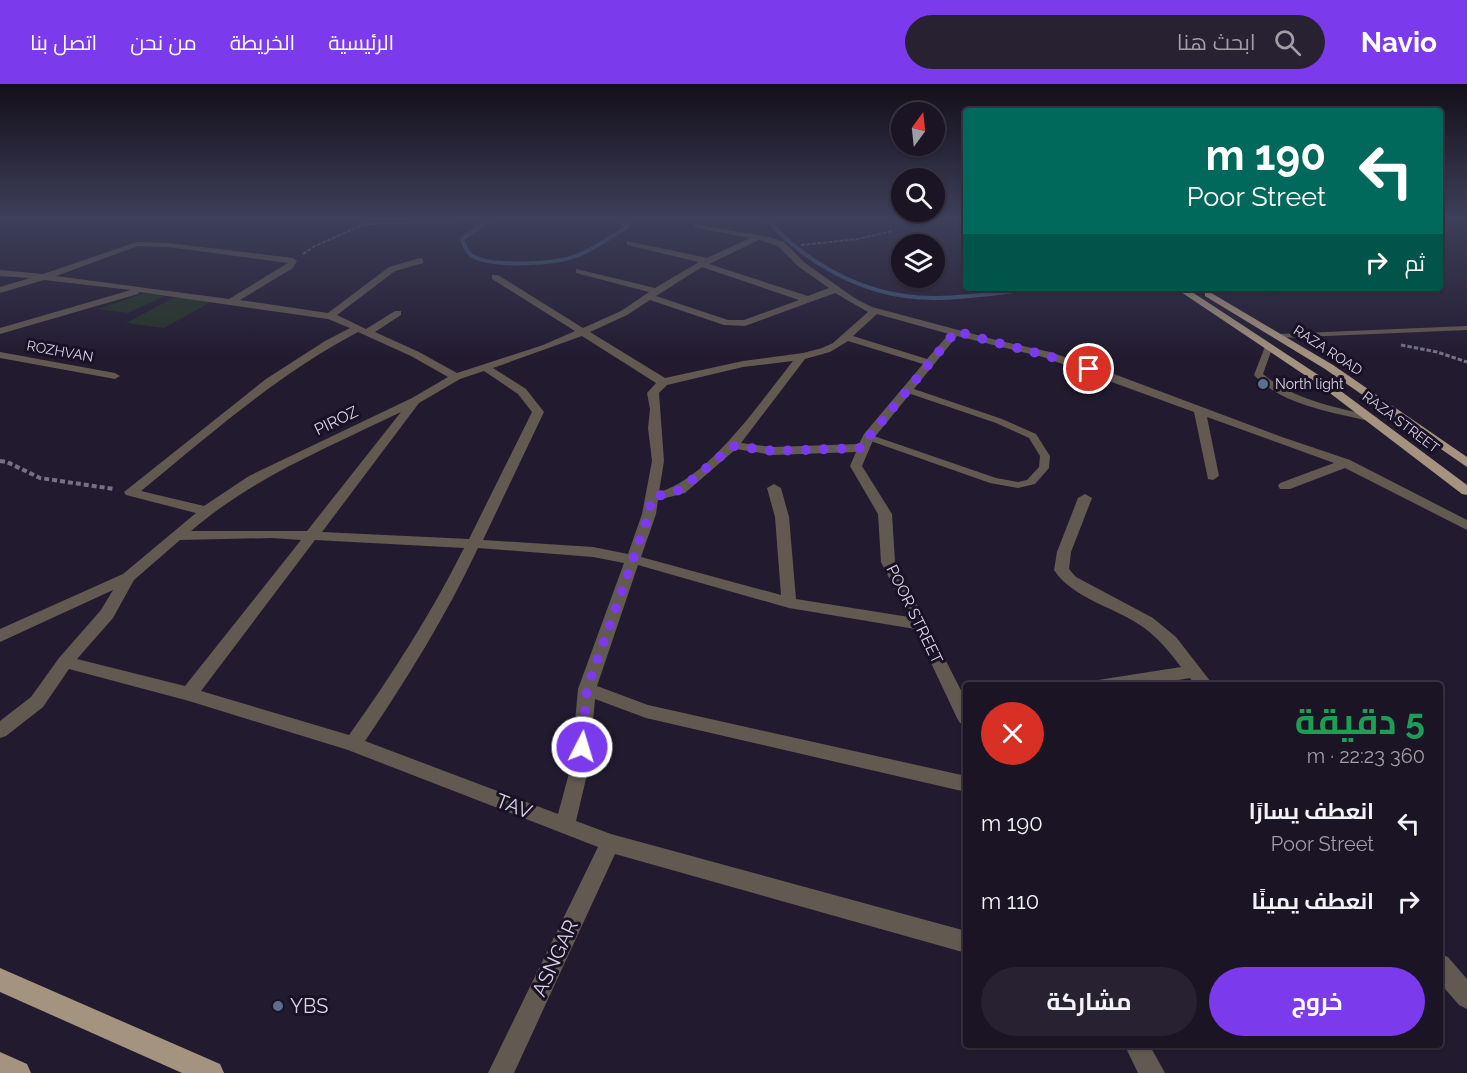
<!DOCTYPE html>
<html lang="ar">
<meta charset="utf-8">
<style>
body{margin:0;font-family:Raleway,Cairo,sans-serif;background:#272131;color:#f1f3f6;direction:rtl;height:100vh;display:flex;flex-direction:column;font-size:22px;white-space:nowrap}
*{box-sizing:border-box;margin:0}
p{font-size:20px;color:#9f9ea6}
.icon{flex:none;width:33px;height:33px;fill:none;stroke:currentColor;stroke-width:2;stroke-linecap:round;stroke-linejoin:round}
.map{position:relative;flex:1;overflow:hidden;direction:ltr}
.details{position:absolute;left:963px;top:598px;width:480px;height:366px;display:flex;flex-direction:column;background:#1a1424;border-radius:6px;box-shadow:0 2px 4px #0004,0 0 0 2px #383341;direction:rtl}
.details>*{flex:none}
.top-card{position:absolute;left:963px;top:24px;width:480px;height:183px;border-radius:6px;box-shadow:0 2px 4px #0004,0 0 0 2px #383341;direction:rtl;background:#00695c;color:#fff;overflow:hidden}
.needle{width:39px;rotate:15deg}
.buttons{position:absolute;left:891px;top:18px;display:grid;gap:12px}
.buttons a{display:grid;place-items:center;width:54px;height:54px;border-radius:50%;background:#1a1424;box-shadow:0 2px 4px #0004,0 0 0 2px #383341;font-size:30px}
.pin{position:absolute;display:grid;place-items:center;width:51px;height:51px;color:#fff;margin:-26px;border:3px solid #fff;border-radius:50%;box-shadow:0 2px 6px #0007}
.me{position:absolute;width:66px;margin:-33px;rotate:5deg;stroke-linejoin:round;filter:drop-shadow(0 0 4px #0008)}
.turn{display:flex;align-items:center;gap:21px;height:126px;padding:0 18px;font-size:27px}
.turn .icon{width:78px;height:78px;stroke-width:2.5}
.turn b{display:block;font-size:42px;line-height:51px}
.then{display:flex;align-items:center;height:57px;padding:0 18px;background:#0003;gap:12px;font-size:22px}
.round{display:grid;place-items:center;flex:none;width:63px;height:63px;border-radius:32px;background:#272131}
.overview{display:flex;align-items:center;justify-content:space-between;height:102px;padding:0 18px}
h1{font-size:36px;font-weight:700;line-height:45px;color:#1e9e55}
.cta{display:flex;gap:12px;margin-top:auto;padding:12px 18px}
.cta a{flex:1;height:69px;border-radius:36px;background:#7c3aed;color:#fff;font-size:24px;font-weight:700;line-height:69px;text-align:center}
.cta a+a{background:#272131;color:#f1f3f6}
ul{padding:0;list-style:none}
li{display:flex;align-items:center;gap:18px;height:78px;padding:0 18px}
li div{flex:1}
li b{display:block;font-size:22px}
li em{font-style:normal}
header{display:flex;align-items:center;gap:36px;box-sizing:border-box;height:84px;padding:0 30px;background:#7c3aed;color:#fff}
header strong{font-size:28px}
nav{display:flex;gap:33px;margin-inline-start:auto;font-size:21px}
.search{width:420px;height:54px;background:#272131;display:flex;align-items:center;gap:15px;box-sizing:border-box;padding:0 21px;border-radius:33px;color:#9f9ea6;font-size:22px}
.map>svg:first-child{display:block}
.green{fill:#253322}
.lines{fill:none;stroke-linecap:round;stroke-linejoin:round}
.stream{stroke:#415776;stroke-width:4}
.path-far2{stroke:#777184;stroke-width:2;stroke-dasharray:4 1.5;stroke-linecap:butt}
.path-far1{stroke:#777184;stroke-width:3;stroke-dasharray:4.5 2;stroke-linecap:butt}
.path{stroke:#777184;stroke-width:4;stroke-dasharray:5 3;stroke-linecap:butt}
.lane{fill:#625950;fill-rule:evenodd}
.street{fill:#625950;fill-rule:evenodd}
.primary{fill:#a4937f;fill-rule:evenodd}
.route{stroke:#7c3aed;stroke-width:10;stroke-dasharray:0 18}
.service-dot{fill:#5c6f8a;stroke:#191226;stroke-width:2}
.labels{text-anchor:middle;stroke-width:6;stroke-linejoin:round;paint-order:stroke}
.far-street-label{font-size:14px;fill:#d8d4e3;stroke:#191226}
.far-poi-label{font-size:14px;fill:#d8d4e3;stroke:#191226;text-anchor:start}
.street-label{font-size:16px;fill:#d8d4e3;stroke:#191226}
.near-street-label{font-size:20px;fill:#d8d4e3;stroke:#191226}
.near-poi-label{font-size:20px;fill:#d8d4e3;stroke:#191226;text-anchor:start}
</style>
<header>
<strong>Navio</strong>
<div class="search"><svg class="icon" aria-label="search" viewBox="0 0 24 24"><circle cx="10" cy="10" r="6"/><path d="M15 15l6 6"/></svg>ابحث هنا</div>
<nav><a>الرئيسية</a><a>الخريطة</a><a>من نحن</a><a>اتصل بنا</a></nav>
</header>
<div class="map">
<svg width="1467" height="989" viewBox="0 0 1467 989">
<rect width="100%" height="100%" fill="#221b30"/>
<path class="green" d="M144 209 165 212 128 229 98 225Z
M175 213 211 218 164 244 126 239Z"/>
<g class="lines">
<path class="stream" d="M491 135 462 155C464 161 466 167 471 171 489 184 555 180 576 172 595 165 611 153 628 142L615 135
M767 135C800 174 853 205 905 212 941 217 979 211 1015 207L1023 204"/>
<path class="path-far2" d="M916 141 944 135
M801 161 858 155 892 147
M303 170 315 162 365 140 450 138 460 135"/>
<path class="path-far1" d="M1401 261 1437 268 1467 278"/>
<path class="path" d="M0 377 7 378 40 394 114 405"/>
<path class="lane" d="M1467 242V246L1279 254 1275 252 1279 250Z
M1266 260 1273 262 1263 290C1295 317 1337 323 1376 333L1378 335 1373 338C1333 328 1283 322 1254 291Z
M908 303 1002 335 1036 350 1050 372 1049 384 1035 400 1018 404 990 399 865 355V351H871L996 394 1018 398 1027 396 1039 383 1040 372 1029 354 996 339 905 308V304Z"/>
<path class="street" d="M895 135H903L907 139 900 141Z
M694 140 769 153 784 158 805 179 856 215 872 223 996 256 1050 268 1114 290 1282 353 1350 376 1467 436V446L1345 384 1290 405H1280L1278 402 1280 399 1334 379 1207 333 1219 392 1213 396 1208 395 1194 328 1043 273 957 252 874 354 862 382 892 430 895 478 966 616V641L960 639 957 634 915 545 789 524 638 481 597 602 648 621 966 692V708L646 634 595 615 589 682 576 737 611 750 966 847V869L615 770 514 989H488L598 763 348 666 189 617 69 585 43 623 6 652 0 654V637L31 613 59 574 101 526 113 506 0 558V545L123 490 196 429 126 411 124 408 266 295 325 257 350 244 328 235 139 208 138 210 0 250V244L131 206 44 196 0 209V203L30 194 0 192V186L43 190 137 158 168 159 293 174 297 177 293 184 240 216 328 229 389 183 420 174 423 175V179L395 187 337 231 366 245 395 227H401V231L375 248 419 268 457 289 543 261 575 247 492 195V191H498L583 244 621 227 649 208 576 189V185L655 204 699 178 627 161V157L707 174 750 154 697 144H694ZM759 156 778 162 799 183 829 204 808 212 709 180ZM138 162 168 163 288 179 229 215 56 192ZM702 183 799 216 744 236H728L656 212ZM835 209 868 228 833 259 822 264 803 269 743 277 665 294 590 248 627 231 650 216 724 241 745 242ZM877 230 949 250 927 275 853 252ZM358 248 411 272 448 293 412 314 249 392 204 422 141 407C211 350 278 290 358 248ZM582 252 656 299 647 309 650 325 648 344 652 377 642 430 628 470 593 463 483 456 544 328 526 305 493 284ZM848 257 923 280 864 350 859 360 773 363 741 359 805 275 830 268ZM793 277C761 317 709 394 659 408L664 377 659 309 667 301 743 283ZM484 287 518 310 532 328 469 455 322 448 419 319 460 295ZM401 328 307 447H191C252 394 329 363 401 328ZM736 365 773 371 856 368 850 382 878 430 881 478 909 533 796 515 789 433 781 404 774 400 767 404 775 433 781 511 641 473 656 430 658 416 685 409ZM272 454 301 456 185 602 77 575 113 534 134 496 180 456ZM315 456 464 464C431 530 392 591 349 651L201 607ZM478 464 593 473 624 479 578 605 571 682 558 730 365 657C407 595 446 532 478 464Z
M0 268 115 289 120 292 115 295 0 274Z
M1085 410 1092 414 1071 468 1069 485 1076 493 1153 534 1176 553 1214 602H1196L1190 594 1142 602H1090L1092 597 1098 596 1181 583C1170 568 1158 554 1143 543 1115 523 1073 515 1054 486L1057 468 1078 414Z
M1440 870 1448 873 1467 895V925L1459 921 1440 899Z
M1125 962H1150L1165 989H1138Z"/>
<path class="primary" d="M1175 204H1186L1326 296 1467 401V411L1462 410 1318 300Z
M1208 207 1333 281 1467 373V383L1325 285 1205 212V208Z
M0 884 220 980 224 989H182L0 908Z
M0 968 27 980 31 989H0Z"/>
</g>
<linearGradient id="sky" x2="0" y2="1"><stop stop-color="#130f1a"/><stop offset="0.49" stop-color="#3e3f59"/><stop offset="1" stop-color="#3e3f59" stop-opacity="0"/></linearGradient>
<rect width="1467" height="274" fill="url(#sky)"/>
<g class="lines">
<path class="route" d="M582 663 587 605 649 430 651 414 680 406 733 362 773 367 862 364 868 354 956 247C1000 261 1045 269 1089 285"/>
</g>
<g class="service-dot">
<circle cx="1263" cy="300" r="6"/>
<circle cx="278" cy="922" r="6"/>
</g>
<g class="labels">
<g class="far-street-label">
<text transform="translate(1328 266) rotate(33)" y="5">RAZA ROAD</text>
<text transform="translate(60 267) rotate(10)" y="5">ROZHVAN</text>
<text transform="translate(1401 338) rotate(37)" y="5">RAZA STREET</text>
</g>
<g class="far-poi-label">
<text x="1275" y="305">North light</text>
</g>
<g class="street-label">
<text transform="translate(336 336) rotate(-26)" y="6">PIROZ</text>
<text transform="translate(915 530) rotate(64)" y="6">POOR STREET</text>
</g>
<g class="near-street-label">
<text transform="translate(514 722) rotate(21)" y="7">TAV</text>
<text transform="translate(555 874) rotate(-65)" y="7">ASNGAR</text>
</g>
<g class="near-poi-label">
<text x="290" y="929">YBS</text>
</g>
</g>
</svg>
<div class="buttons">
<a><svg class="needle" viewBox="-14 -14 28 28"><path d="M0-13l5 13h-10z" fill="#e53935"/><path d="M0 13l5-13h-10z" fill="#9f9ea6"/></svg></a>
<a><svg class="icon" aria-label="search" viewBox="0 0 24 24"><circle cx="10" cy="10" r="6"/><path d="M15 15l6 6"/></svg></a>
<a><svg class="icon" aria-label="layers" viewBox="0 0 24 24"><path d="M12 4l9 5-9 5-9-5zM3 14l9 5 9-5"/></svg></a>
</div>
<div class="pin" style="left:1089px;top:285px;background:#d93025"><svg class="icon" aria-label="arrive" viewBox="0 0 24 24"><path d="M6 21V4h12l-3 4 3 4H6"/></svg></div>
<svg class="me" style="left:582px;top:663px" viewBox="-20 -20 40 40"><circle r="17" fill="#7c3aed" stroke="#fff" stroke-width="3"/><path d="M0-11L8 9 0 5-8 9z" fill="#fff"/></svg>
<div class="top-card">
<div class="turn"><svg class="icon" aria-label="left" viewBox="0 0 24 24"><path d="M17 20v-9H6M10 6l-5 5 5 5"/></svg><div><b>190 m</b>Poor Street</div></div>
<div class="then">ثم<svg class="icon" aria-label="right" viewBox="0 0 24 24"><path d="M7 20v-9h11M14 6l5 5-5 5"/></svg></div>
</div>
<section class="details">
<div class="overview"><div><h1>5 دقيقة</h1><p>360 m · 22:23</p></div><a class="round" style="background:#d93025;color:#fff"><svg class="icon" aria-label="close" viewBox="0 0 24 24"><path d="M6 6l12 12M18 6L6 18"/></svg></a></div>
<ul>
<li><svg class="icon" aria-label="left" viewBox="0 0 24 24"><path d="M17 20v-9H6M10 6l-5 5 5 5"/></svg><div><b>انعطف يسارًا</b><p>Poor Street</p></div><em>190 m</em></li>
<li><svg class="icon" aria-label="right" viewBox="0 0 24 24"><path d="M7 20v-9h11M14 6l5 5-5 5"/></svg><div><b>انعطف يمينًا</b></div><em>110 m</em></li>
</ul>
<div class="cta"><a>خروج</a><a>مشاركة</a></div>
</section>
</div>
